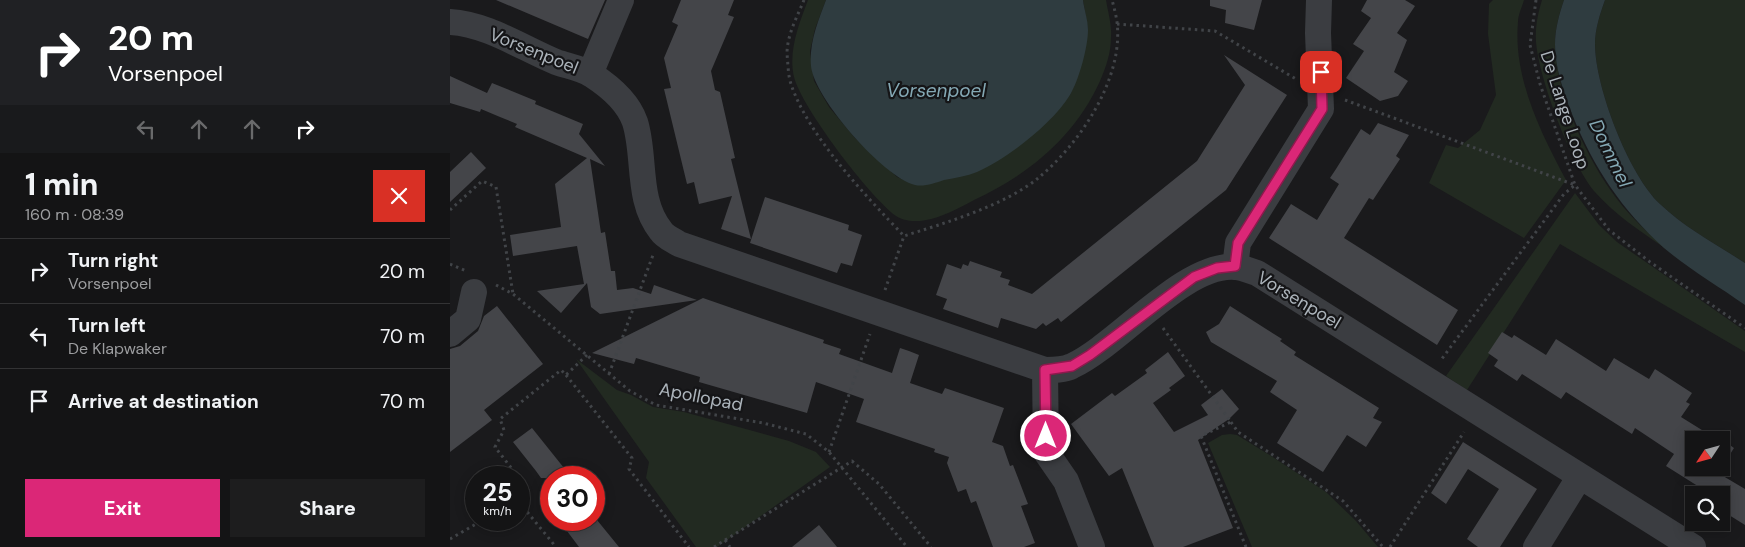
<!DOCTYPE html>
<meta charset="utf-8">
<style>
body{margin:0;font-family:"DM Sans",sans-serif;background:#1d1d1e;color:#f1f3f6;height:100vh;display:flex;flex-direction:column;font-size:19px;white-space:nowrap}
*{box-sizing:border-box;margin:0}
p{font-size:16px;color:#9d9ea0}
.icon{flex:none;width:28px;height:28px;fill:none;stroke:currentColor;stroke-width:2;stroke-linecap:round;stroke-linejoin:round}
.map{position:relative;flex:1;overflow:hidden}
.drawer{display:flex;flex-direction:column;background:#141415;width:450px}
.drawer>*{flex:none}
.hud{background:#202124;color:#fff;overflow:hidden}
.needle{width:32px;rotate:234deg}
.tools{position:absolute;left:1235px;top:431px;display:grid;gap:10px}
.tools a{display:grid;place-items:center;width:45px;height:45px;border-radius:0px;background:#141415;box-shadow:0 2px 12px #0003,0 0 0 1px #333334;font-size:25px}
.speed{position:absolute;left:15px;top:466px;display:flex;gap:10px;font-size:25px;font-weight:700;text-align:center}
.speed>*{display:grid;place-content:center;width:65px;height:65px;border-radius:50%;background:#141415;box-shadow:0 2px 12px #0003,0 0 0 1px #333334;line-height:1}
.speed small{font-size:12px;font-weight:400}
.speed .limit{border:8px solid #d22;background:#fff;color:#111}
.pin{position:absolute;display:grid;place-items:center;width:42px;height:42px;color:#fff;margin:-21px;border-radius:10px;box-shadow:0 2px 8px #0006}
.me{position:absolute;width:55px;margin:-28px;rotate:0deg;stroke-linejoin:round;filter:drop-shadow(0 0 4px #0008)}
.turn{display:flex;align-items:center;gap:18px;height:105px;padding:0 25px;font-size:22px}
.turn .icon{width:65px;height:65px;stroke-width:2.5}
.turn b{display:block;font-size:35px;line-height:42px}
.lanes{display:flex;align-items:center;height:48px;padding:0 25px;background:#0003;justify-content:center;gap:25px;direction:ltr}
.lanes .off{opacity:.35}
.round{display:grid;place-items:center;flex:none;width:52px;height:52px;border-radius:0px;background:#1d1d1e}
.head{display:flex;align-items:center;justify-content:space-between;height:85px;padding:0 25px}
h1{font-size:30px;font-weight:800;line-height:38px}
.button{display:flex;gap:10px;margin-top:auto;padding:10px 25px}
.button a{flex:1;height:58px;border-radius:0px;background:#db2777;color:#fff;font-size:20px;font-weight:800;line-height:58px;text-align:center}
.button a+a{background:#1d1d1e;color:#f1f3f6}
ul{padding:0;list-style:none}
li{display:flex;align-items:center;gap:15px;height:65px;padding:0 25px;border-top:1px solid #333334}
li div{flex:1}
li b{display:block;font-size:19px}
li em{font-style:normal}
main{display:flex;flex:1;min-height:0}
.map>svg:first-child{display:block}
.green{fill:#222a21}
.water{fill:#2f3c40}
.building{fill:#444549}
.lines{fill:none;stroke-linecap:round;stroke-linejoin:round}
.path{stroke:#414448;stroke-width:3;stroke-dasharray:2.5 4;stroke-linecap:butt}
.minor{stroke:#3b3d41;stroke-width:26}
.route-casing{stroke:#8e194d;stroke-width:12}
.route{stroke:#db2777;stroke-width:9}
.labels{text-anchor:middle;stroke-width:4.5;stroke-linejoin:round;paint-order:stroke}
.street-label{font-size:18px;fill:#acb4bb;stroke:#151517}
.water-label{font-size:19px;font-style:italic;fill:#85a9b5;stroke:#151517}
</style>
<main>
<section class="drawer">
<div class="hud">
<div class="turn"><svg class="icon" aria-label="right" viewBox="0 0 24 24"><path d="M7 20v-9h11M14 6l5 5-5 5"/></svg><div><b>20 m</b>Vorsenpoel</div></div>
<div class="lanes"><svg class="icon off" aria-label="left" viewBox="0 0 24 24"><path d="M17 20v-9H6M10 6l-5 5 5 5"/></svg><svg class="icon off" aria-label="ahead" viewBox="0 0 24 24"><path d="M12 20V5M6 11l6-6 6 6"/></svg><svg class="icon off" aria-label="ahead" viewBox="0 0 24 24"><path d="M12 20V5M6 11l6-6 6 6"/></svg><svg class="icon" aria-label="right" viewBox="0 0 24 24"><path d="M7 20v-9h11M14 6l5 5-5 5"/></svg></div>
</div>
<div class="head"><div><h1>1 min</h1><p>160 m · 08:39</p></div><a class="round" style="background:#d93025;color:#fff"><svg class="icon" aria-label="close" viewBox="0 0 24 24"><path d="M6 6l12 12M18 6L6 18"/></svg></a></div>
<ul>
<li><svg class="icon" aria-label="right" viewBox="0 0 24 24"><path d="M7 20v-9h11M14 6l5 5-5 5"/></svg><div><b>Turn right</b><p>Vorsenpoel</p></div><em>20 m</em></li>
<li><svg class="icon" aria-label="left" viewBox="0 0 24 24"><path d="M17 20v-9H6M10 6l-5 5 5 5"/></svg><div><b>Turn left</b><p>De Klapwaker</p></div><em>70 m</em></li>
<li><svg class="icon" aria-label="arrive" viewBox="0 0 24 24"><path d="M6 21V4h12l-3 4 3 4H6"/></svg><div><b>Arrive at destination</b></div><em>70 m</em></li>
</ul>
<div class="button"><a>Exit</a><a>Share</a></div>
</section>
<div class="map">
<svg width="1295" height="547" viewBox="0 0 1295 547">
<rect width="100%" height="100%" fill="#1a1a1c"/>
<path class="green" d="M358 0H376L365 29 360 51 364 81 379 107 405 138 447 177 466 185 598 121 620 95 633 59 638 29 633 0H656C658 12 662 25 661 37 661 53 656 67 650 81 625 137 578 175 524 200 507 209 484 222 464 221 459 221 450 219 446 216 419 196 352 108 344 77 338 51 349 24 358 0Z
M1043 0H1074C1072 7 1068 15 1068 22 1063 78 1091 133 1116 180L1074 238 979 183 996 145 1008 148 1030 130 1046 95 1038 34 1039 4Z
M1092 0H1114C1109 15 1105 29 1105 45 1106 94 1138 161 1167 199 1181 218 1199 233 1216 249 1190 231 1164 214 1144 191 1120 161 1089 79 1086 42 1085 27 1088 13 1092 0Z
M1155 0H1295V263C1266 244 1235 228 1210 204 1179 175 1145 87 1145 44 1145 29 1150 14 1155 0Z
M1125 193 1149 225 1167 242 1295 331V352L1110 244 1017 390 996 376Z
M126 359 167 390 181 395 203 407 234 412 339 441 366 452 380 467 267 547H246L196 478 199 462Z
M780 434 787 435 818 454 876 492 906 521 928 547H802L758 443 772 435Z"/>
<path class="water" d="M376 0H633C634 9 638 20 638 30 638 47 629 80 620 95 602 124 558 158 527 172 517 176 505 178 494 180 485 183 474 187 465 185 433 177 364 98 361 66 359 43 368 21 376 0Z
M1114 0H1155C1150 14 1145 29 1145 44 1145 87 1179 175 1210 204 1235 228 1266 244 1295 263V305C1268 286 1239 269 1214 248 1172 210 1143 167 1122 114 1114 93 1105 68 1105 45 1105 29 1109 15 1114 0Z"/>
<path class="building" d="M46 0H155L138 39Z
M231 0H284L278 15 284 17 261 71 265 90 270 92 285 158 281 159 301 239 271 229 282 196 249 204 244 182 237 184 214 89 221 88 214 58 228 25 222 22Z
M760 0H812L804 30 775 23 776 10 760 6Z
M917 0H955L965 6 947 33 957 40 944 72 958 81 948 96 930 101 896 78 914 51 903 44 921 18 911 11Z
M774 55 837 95 776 190 611 322 608 318 596 326 593 323 586 329 551 318 548 328 493 309 497 299 486 295 497 264 511 269 513 264 518 266 520 261 552 272 550 277 560 280 558 285 582 294 747 161 795 85Z
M0 76 37 93 42 83 86 101 85 104 133 124 129 134 155 166 140 159 151 233 155 232 161 271H165L167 290 183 288 201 294 204 285 247 300 150 314 141 307 137 283 111 313 87 291 134 284 127 246 63 256 60 235 111 227 105 184 137 158 65 127 67 124 50 117 31 109 30 112 0 103Z
M928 123 959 135 946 156 950 159 923 200 919 198 894 238 1008 310 987 345 819 238 841 204 867 220 889 184 880 178 886 169 911 129 920 135Z
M21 152 36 168 0 202V172Z
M315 197 399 225 398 230 412 235 402 266 391 263 387 273 300 243Z
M253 298 374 340 373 343 391 349 389 354 442 373 450 348 459 351 469 355 460 383 492 394 495 388 554 408 542 442 553 446 560 466 563 465 578 504 571 506 585 543 574 547H543L526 501 521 503 516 489 508 492 497 463 499 457 484 452 485 449 406 422 414 399 366 382 357 413 249 382 250 377 186 358 184 364 142 353Z
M47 306 93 364 34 410 42 420 0 452V349L10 346 28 331 34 316Z
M780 306 832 339 830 341 846 352 844 355 929 408 923 418 932 422 916 447 897 435 873 472 827 443 847 410 820 392 827 381 761 342 756 332 769 324Z
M1052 332 1062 338 1064 335 1096 355 1106 339 1156 371 1164 358 1199 379 1205 369 1242 393 1236 402 1240 404 1231 417 1268 440H1244V468H1271L1270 438 1284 448 1268 473 1295 489V525L1271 510V495H1262L1216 466 1224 454 1185 428 1182 434 1116 392 1111 399 1072 374 1067 381 1044 366 1048 360 1038 353Z
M718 352 735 376 719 388 721 390 703 403 724 432 758 415 751 405 772 389 789 409 779 419 748 440 783 528 733 547H704L672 468 659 476 621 424 662 393 665 396 697 373 695 370Z
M82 428 122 478H91L86 471 63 442Z
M1013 442 1087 489 1050 547H1028L1017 539 1049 489 1018 469 996 504 981 493Z
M123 520H147L169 547H129L114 527Z
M369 525 387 547H342Z"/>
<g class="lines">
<path class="path" d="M354 0C347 17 337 35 337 54 338 63 338 76 341 84 358 136 416 196 454 236 495 223 553 206 587 179 629 145 674 79 667 22 666 15 664 7 662 0
M1086 0 1080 45 1090 84 1125 185 1159 230 1200 262 1295 328
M667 24 765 31 846 79
M895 100 1125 185 1114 194 991 360
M0 210 32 181 46 187 63 294
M0 264 16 271
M46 285 63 294 180 391 206 405 313 423 356 434 379 452 457 547
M435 290 454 236
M713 328 781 422 751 436 796 547
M159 374 203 255
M116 375 182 458 179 469 239 547
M781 422 788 432 893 501 933 547
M379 452 420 334
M69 478 45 447 54 430 50 419 111 370 116 375 137 355
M69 478 78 490 69 499
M69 502 106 547
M0 539 33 520
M275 540 280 547
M264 547 402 461 429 484 481 547
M940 547 1014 432"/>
<path class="minor" d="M0 22C37 24 72 48 106 62 117 66 131 68 142 75 159 86 178 102 185 122 196 157 186 200 211 231 215 237 223 240 229 244L595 370C604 370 614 370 622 366 668 345 734 263 785 267 792 267 800 271 807 273L1243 547
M140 74 171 0
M785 267 788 243 871 109 868 33 869 0
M0 334 18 319 24 292
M595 370 596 452 616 481 642 547
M1086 547 1130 476"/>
</g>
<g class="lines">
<defs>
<path id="route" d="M596 436 595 370 622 366 640 355 744 277 767 268 785 266 788 243 872 109 871 72"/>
</defs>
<use href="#route" class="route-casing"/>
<use href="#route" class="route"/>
</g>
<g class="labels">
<g class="street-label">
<text transform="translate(84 51) rotate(22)" y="6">Vorsenpoel</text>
<text transform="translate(1115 110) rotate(72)" y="6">De Lange Loop</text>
<text transform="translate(849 300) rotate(31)" y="6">Vorsenpoel</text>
<text transform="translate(251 397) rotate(11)" y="6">Apollopad</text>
</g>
<g class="water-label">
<text x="486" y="97">Vorsenpoel</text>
<text transform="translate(1161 153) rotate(64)" y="7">Dommel</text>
</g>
</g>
</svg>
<div class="tools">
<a><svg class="needle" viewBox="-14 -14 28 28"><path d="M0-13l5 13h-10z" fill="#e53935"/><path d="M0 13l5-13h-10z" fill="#9d9ea0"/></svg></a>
<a><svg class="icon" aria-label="search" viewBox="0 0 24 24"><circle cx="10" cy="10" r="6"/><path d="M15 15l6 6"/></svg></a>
</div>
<div class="speed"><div>25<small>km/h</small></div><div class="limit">30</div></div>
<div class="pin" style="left:871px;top:72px;background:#d93025"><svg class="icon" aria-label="arrive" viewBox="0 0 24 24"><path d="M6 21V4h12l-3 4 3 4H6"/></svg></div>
<svg class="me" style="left:596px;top:436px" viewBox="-20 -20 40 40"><circle r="17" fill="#db2777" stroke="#fff" stroke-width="3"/><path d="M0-11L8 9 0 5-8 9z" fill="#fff"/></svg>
</div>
</main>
